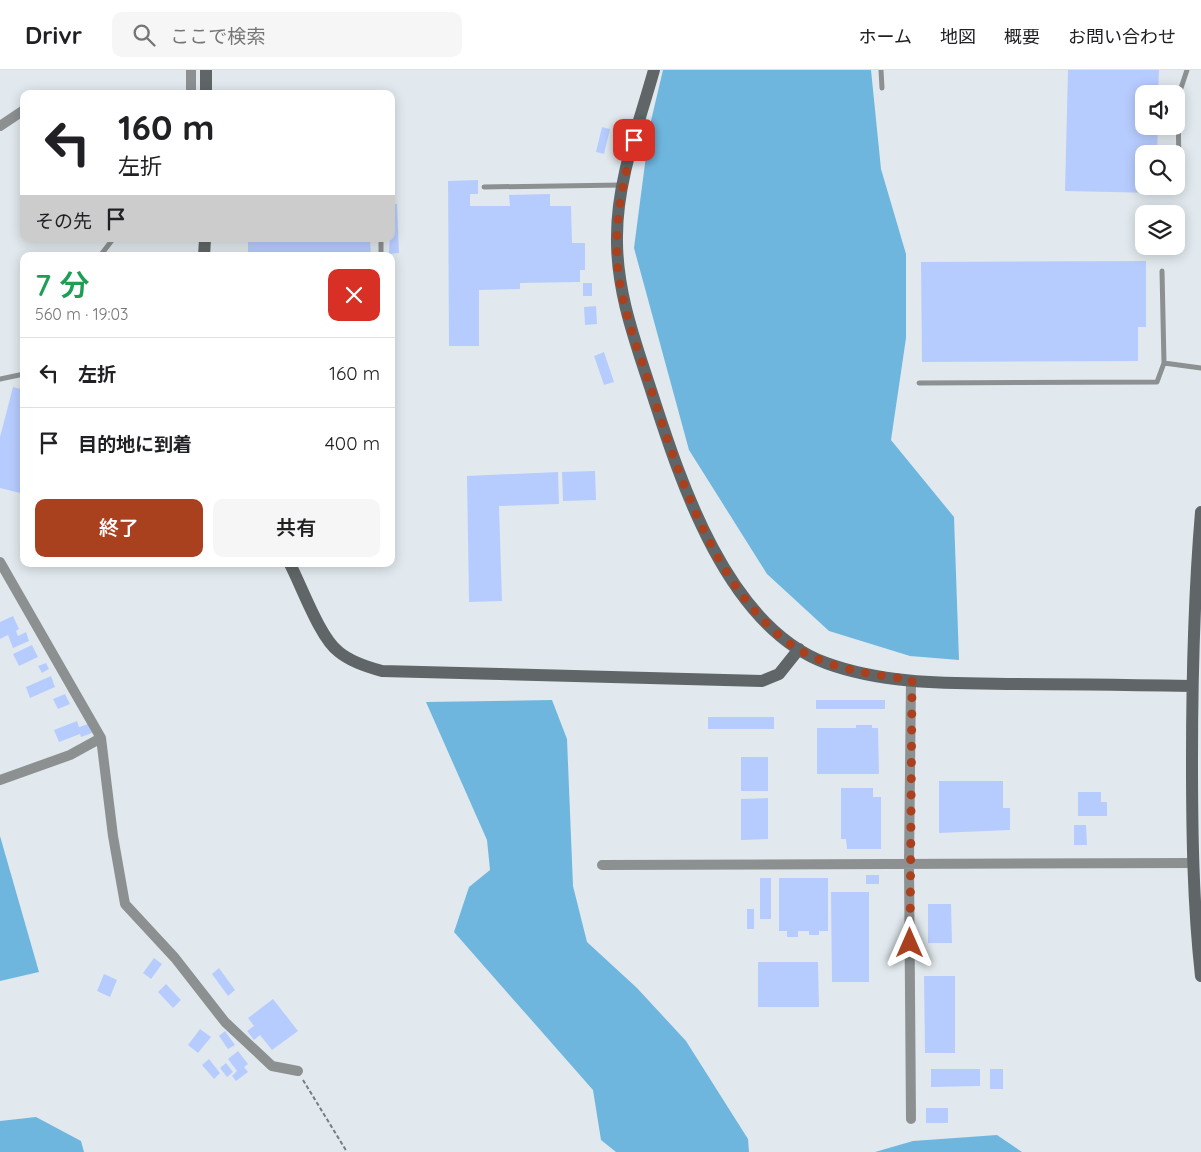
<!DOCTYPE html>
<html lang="ja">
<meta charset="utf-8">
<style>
body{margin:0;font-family:Quicksand,"Noto Sans JP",sans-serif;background:#f6f6f6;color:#202124;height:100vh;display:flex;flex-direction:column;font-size:19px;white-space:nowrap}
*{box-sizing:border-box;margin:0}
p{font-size:16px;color:#757577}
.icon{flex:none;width:28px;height:28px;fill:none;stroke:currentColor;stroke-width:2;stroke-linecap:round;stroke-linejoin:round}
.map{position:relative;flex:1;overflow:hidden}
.panel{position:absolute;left:20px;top:182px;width:375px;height:315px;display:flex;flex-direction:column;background:#fff;border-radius:10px;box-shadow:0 2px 12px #0003}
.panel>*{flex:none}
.guide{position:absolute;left:20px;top:20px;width:375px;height:152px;border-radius:10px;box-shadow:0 2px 12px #0003;background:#fff;color:#202124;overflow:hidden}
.buttons{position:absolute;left:1135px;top:15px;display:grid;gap:10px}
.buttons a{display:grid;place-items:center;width:50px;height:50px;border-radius:10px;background:#fff;box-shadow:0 2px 12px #0003;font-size:25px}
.pin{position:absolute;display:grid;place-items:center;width:42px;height:42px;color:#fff;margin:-21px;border-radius:10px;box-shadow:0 2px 8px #0006}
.me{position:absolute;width:55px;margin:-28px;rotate:0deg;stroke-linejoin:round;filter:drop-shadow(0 0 4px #0008)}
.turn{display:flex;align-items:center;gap:18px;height:105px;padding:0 15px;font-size:22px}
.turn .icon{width:65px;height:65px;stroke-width:2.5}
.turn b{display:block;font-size:35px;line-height:42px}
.then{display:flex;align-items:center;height:48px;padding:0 15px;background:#0003;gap:10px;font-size:19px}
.round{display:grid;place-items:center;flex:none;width:52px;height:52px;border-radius:10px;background:#f6f6f6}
.overview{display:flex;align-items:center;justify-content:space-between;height:85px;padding:0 15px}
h1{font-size:30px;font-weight:600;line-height:38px;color:#1e9e55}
.action{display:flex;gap:10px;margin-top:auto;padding:10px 15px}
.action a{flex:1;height:58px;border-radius:10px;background:#a9411f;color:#fff;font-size:20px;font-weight:600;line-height:58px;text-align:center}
.action a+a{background:#f6f6f6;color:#202124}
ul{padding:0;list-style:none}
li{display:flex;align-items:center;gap:15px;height:70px;padding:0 15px;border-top:1px solid #e0e0e0}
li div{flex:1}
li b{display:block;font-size:19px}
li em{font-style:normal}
header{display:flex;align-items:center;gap:30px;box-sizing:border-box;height:70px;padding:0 25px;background:#fff;border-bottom:1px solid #e0e0e0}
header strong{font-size:24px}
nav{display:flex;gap:28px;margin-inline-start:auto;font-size:18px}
.search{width:350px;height:45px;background:#f6f6f6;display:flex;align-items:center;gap:12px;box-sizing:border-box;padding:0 18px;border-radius:10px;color:#757577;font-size:19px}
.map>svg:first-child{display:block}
.forest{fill:#6fb6de}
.building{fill:#b7ccfe}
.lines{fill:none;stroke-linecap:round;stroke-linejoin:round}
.path{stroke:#767c7f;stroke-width:2;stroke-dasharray:4 2.5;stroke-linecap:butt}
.lane{stroke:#8c9090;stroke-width:5}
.street{stroke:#8c9090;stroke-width:10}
.secondary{stroke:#606667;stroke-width:12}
.route{stroke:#a9411f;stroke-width:9;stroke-dasharray:0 16.2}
</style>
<header>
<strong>Drivr</strong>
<div class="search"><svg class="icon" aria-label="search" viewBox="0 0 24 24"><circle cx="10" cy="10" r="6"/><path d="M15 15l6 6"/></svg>ここで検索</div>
<nav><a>ホーム</a><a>地図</a><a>概要</a><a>お問い合わせ</a></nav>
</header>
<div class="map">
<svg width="1201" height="1082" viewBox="0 0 1201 1082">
<rect width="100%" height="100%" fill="#e1e9ee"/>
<path class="forest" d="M663 0H871L881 99 906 184V268L891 370 954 447 959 590 910 586 829 561 767 504 689 380 634 178 650 55Z
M552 630 567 669 573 816 587 872 637 918 686 971 748 1069 749 1082H616L601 1070 593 1020 454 862 469 817 490 800 487 770 426 632Z
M0 766 39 902 0 911Z
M36 1047 81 1071 84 1082H0V1051Z
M997 1065 1022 1082H875L913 1071Z"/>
<path class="building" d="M1068 0H1159L1158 24H1144V56H1158L1157 84H1144V116H1156V123L1065 121Z
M602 57 610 59 604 84 596 82Z
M478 110V124H470V136H510L509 125 550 124V136H571L572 173H585V200H580V212L520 213V219L479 220V276H449L448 111Z
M391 134H397L399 183 389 184Z
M248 169H370L371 186H248Z
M1146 191V257H1138V291L922 292 921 192Z
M583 213H592V226H583Z
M596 236 597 254 585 255 584 237Z
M604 282 614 312 604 315 594 286Z
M13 317 24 320V424L0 418V367Z
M595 401 596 430 563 431 562 402Z
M558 402 559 434 499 436 502 531 469 532 467 406Z
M13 546 19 559 16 561 18 566 26 562 29 571 13 578 8 565 0 569V552Z
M32 575 38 587 19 596 13 584Z
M46 593 49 599 42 603 38 596Z
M51 606 55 617 30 628 26 617Z
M65 624 70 634 58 639 53 629Z
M816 630H885V639H816Z
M708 647H774V659H708Z
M77 651 79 657 88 654 92 663 81 667 80 664 59 672 54 660Z
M856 655H872V658H878L879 704H817V658H856Z
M741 687H768V721H741Z
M939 711H1003V738H1010V760L939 763Z
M841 718H873V727H881V779H847L846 769H841Z
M1078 722H1101V732H1107V746H1078Z
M768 728V769L741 770V729Z
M1074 755H1086L1087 775H1074Z
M866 805H879V814H866Z
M760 808H771V849H760Z
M779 808H828V861H819V865H809V861H798V867H787V861H779Z
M831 822H869V912H832Z
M928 834H951L952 873H928Z
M747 839H754V859H747Z
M154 888 162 894 151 909 143 903Z
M758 892H818L819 937H758Z
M219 898 235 920 228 926 212 904Z
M104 904 117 910 110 927 97 921Z
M924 906H955V983H925Z
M166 914 181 930 173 938 158 922Z
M273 929 298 961 272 980 260 965 254 970 247 961 254 956 248 948Z
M200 959 211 967 198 983 188 975Z
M225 961 235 975 228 979 219 966Z
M238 981 248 994 244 997 248 1002 236 1011 232 1006 237 1001 228 989Z
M209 989 220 1003 214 1009 202 995Z
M226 993 233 1002 227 1007 220 998Z
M931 999H980V1016L931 1017Z
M990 999H1003V1019H990Z
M926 1038H948V1053H926Z"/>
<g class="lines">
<path class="path" d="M303 1010 347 1082"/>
<path class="lane" d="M881 0 882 18
M1179 104 1178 27 1187 0
M484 117 622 115
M381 169V186
M100 186 113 169
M1164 293 1201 298
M0 309 24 304
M919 313 1157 312 1164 293 1162 201"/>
<path class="street" d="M191 0V24
M0 56 24 40
M0 492 101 668 113 766 125 834 175 888 225 952 272 996 298 1001
M0 710 70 685 101 668
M602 795 1192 793
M911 1049 909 795 911 610"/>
<path class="secondary" d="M206 0V24
M654 0C639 54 617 110 617 166 616 219 634 268 650 317 680 410 726 556 826 593 886 615 953 613 1016 614 1075 614 1134 615 1192 616
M204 186 205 169
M1201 442C1194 525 1192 607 1192 690 1192 762 1193 834 1201 906
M290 494C302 517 320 568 339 582 351 592 367 597 382 601L762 611 779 604 799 579"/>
</g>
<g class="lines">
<path class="route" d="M634 70C622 116 612 160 619 208 624 243 637 277 648 310 676 397 711 512 786 571 821 598 869 604 912 610L910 873"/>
</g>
</svg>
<div class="buttons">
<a><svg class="icon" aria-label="sound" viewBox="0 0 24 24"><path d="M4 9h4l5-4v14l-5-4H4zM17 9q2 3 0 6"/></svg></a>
<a><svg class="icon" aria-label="search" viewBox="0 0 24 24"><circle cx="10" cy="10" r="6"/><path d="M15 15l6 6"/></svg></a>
<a><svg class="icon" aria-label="layers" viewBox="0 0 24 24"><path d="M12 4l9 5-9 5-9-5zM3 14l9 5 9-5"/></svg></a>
</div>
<div class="pin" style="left:634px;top:70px;background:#d93025"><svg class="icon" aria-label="arrive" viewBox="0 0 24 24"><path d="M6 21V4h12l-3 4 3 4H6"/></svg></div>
<svg class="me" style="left:910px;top:873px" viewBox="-20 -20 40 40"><path d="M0-17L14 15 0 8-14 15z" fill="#a9411f" stroke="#fff" stroke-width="4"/></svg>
<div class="guide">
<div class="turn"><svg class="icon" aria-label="left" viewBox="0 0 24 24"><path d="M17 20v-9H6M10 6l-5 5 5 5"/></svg><div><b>160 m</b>左折</div></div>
<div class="then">その先<svg class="icon" aria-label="arrive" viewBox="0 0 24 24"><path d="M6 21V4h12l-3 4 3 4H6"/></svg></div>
</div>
<section class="panel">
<div class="overview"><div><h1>7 分</h1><p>560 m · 19:03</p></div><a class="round" style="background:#d93025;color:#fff"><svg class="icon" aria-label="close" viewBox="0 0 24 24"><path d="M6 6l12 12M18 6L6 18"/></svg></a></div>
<ul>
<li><svg class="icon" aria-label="left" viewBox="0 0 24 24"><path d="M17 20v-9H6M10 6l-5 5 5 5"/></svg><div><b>左折</b></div><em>160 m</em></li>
<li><svg class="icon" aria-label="arrive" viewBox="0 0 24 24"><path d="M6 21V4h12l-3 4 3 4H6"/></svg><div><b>目的地に到着</b></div><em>400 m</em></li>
</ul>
<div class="action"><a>終了</a><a>共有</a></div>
</section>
</div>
